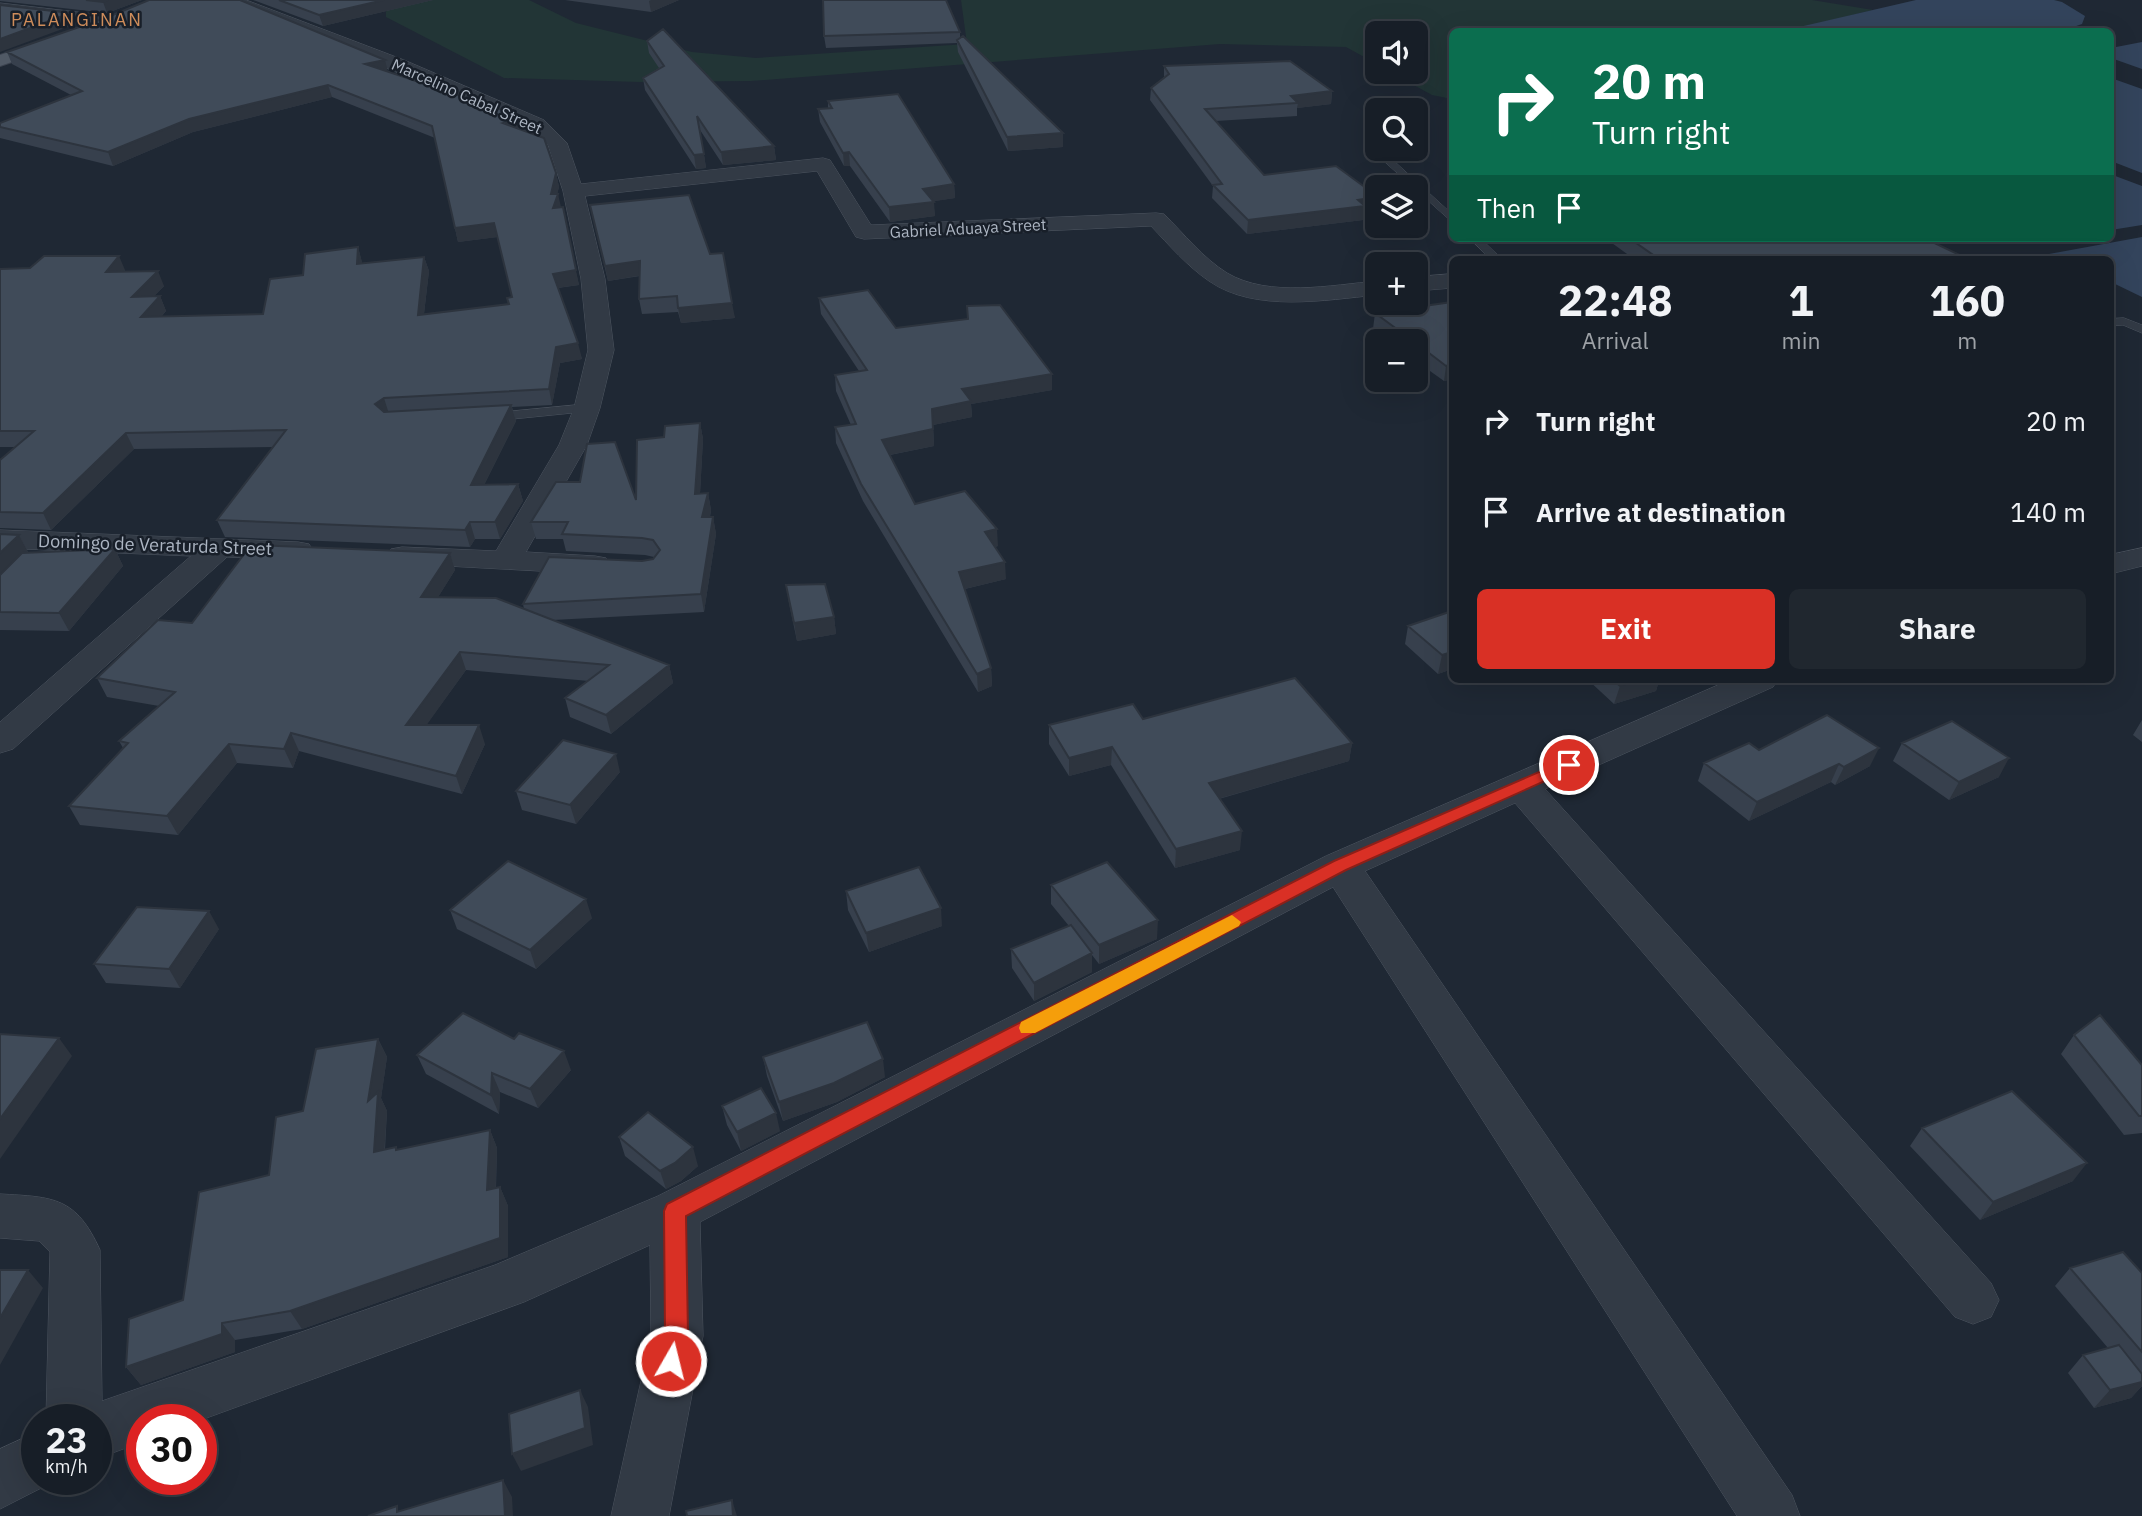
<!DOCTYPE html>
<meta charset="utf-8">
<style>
body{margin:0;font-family:"IBM Plex Sans",sans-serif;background:#20272f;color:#f1f3f6;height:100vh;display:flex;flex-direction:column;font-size:26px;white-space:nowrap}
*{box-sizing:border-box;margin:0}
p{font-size:23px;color:#9ea2a7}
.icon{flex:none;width:38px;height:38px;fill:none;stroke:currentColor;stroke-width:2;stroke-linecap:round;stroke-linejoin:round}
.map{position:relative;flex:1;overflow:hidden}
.panel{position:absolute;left:1449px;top:256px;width:665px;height:427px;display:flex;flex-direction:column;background:#171e27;border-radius:10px;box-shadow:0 7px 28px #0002,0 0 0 2px #363c44}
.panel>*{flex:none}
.hud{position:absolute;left:1449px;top:28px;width:665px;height:214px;border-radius:10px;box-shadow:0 7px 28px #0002,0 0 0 2px #363c44;background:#0b6e4f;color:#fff;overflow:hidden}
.controls{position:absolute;left:1365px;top:21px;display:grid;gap:14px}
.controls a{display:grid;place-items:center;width:63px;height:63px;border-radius:10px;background:#171e27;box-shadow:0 7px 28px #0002,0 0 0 2px #363c44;font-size:35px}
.speed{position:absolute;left:21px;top:1404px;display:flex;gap:14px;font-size:35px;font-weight:700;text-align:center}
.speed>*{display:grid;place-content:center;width:91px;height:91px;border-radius:50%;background:#171e27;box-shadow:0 7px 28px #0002,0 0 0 2px #363c44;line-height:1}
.speed small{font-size:18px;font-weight:400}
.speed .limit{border:10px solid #d22;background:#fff;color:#111}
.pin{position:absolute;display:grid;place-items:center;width:60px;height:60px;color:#fff;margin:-30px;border:4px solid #fff;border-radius:50%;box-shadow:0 2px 7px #0007}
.me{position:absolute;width:77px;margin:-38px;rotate:8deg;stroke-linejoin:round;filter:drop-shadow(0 0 5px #0008)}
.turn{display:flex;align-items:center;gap:24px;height:147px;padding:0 28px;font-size:32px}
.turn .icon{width:91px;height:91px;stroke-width:2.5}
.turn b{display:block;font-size:49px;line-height:60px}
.then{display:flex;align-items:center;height:66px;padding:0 28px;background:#0003;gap:14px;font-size:26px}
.eta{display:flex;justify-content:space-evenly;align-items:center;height:119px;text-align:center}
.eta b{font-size:42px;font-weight:800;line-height:49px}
.cta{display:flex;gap:14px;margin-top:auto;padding:14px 28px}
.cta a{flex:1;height:80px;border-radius:10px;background:#d93025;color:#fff;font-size:28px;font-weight:800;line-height:80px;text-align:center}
.cta a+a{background:#20272f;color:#f1f3f6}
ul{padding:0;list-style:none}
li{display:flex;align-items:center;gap:21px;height:91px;padding:0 28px}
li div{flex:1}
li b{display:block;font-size:26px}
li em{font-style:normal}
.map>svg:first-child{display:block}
.green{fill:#223536}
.water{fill:#33445c}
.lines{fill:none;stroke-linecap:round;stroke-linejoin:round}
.service-casing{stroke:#4d5560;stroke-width:1}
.minor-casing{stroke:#4d5560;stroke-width:1}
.primary-casing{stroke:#3c434f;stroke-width:2}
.service{fill:#323a45;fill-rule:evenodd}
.minor{fill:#323a45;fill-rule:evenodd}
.primary{fill:#505965;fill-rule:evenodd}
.wall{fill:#37404d}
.shaded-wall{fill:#2d343e}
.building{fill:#404b59;stroke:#2d343e;stroke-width:2}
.route{fill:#d93025;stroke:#8d1f18;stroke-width:2}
.slow{fill:#f59e0b}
.labels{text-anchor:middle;stroke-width:5;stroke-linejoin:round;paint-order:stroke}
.far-street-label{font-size:16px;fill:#acb5c2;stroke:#181f29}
.far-quarter-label{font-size:18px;letter-spacing:2px;fill:#cf8d5b;stroke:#181f29}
.street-label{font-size:18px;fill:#acb5c2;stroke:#181f29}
</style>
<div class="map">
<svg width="2142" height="1516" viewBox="0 0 2142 1516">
<rect width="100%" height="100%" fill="#1f2834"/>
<path class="green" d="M410 0H529L576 23 692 52 756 58 967 44 961 0H1812L1873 10 1782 32H1452V99L1432 95 1390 72H1416V33H1377V64L1346 47 1220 44 751 81 640 82 504 78 386 17V4Z"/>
<path class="water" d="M1916 0H2054L2062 2 2085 16 2082 24 2059 32 1782 31Z
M2142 42V69L2111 58V48Z
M2111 78 2142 89V173L2111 161Z
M2110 174 2142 186V225L2111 230Z
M2142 237V297L2111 282 2110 259H2060L2049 254Z"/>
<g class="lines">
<defs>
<path id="service" d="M1377 151H1383L1452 214V222L1377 155Z
M1469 238H1480L1502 259H1491Z
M2124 318 2142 325V333L2123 325 2110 326V319Z
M587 404 593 408 592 411 493 421 487 417 493 413Z"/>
<path id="minor" d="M224 0H246L404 60 544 120 567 143 581 184 823 158 830 160 871 225 1156 213 1164 214C1184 234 1203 258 1227 273 1269 298 1332 285 1377 281V295C1325 300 1255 313 1209 281 1187 266 1169 245 1151 226L864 239 856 237 817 171 585 196 605 279 614 350 600 408 587 445 526 552 595 556 606 558 611 565 606 572 595 574 391 563 386 556 391 549 402 547 496 551 559 445 574 408 588 350 581 279 563 191 548 145 530 128Z
M0 3 111 16 119 21 111 26 0 13Z
M1452 274V288L1416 291V277Z
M0 530 298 542 309 544 313 551 309 558 298 560 227 557 13 749 0 753V722L191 556 0 548Z
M2142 548V566L2110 574V555Z
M1732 679H1778L1773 687 1545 789 1991 1283 1999 1300 1991 1317 1973 1324 1955 1317 1515 803 1365 871 1792 1495 1800 1516H1737L1333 887 700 1222 703 1336 669 1516H611L651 1336 650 1245 524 1302 201 1420 142 1419V1442L96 1459V1419H46L50 1252 39 1241 0 1238V1194C54 1197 76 1197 100 1250L102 1401 495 1265 658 1196 1326 856Z
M37 1432V1479L57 1480 0 1509V1449Z"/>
<path id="primary" d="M59 35 65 36 68 40 65 44 0 66V55Z"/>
</defs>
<use href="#service" class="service-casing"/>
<use href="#minor" class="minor-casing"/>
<use href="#primary" class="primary-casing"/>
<use href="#service" class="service"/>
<use href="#minor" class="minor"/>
<use href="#primary" class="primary"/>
</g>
<path class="wall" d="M0 0H142L107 13 0 1Z
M253 0H433L323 26Z
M565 0H679L651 12Z
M108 17 388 72 527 130 523 131 556 173 559 187 557 194 579 285 558 288 582 359 560 363 552 405 512 407 516 421 484 485 518 484 523 501 500 539H475L470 547 225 537 217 520 274 447 134 449 51 530 0 528V460L15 447H0V269L125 270 124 272 164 286 154 296H160L166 311 161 317 263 314 303 275 358 247 362 263 424 257 429 271 424 314 508 304 507 298 512 297 497 237 458 242 435 138 332 97 193 132 113 166 0 138V123L71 95 12 64 7 52Z
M960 32V37L1063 147 1008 151 958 52 957 43 826 48 824 36Z
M647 41 774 146 776 160 723 165 700 130 706 168 696 169 645 90 643 78 659 68 649 53Z
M1164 66 1332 91 1331 104 1297 108V116L1216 121 1264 175 1377 196V211L1364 213 1363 220 1247 234 1212 198 1213 186 1150 100 1151 88 1164 77Z
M828 101 954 184 955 198 933 201 935 216 890 222 850 166H844L820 122 818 109 828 108Z
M590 205 710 254 735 318 681 323 678 312 642 314 639 299 640 276 608 281Z
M1605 238H1924L1968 259H1634Z
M819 298 1052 390 971 404 972 417 933 425 934 446 890 455 915 504 998 546 995 547 1006 579 965 589 991 668 992 686 978 692 863 501 836 443 835 427 851 425 836 391 835 375 859 371 821 314Z
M1452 302V379L1444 381 1416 361V341H1390L1373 329 1375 313Z
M700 423 703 439 700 494 708 493 711 510 710 517H713L716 534 704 612 553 620 669 665 673 683 611 734 570 717 565 698 589 681 466 670 426 725 485 744 462 794 299 751 293 768 237 763 178 835 80 825 69 806 123 748 119 741 159 706 107 697 97 678 192 623 450 553 455 570 438 597 524 609 523 604 642 561 653 559 654 557 645 555 566 551 563 539H536L531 522 636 500 664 437Z
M0 534 19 535 28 552 27 553 115 549 123 566 69 631 0 630Z
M786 585 834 617 836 634 797 641 789 603Z
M1452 611V669L1438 674 1405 644 1408 626Z
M1587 679H1676L1658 684 1656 691 1614 704Z
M1143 719 1352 743 1349 761 1219 799 1240 850 1175 868 1111 765 1069 776 1049 744V725Z
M2142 720V742L2133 735Z
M1902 743 1999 777 1949 800 1893 761Z
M1759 750 1870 766 1835 785 1831 782 1749 821 1698 781 1704 763Z
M620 772 576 824 522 810 516 791Z
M1051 885 1157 939 1099 964 1092 955V972L1034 1001 1012 968 1011 949 1069 926 1051 904Z
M846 891 942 926 869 952 848 910Z
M450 910 592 918 536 969 457 929Z
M219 929 180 988 106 983 94 964Z
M2074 1035 2142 1065V1133L2124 1135 2061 1054Z
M378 1039 387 1057 381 1098 387 1111 385 1149 396 1147 398 1150 490 1130 497 1148 496 1188 500 1187 508 1206V1257L302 1329 235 1340V1352L141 1385 126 1367 183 1300 269 1175Z
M417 1055 571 1070 538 1108 500 1092 499 1114 426 1074Z
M763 1057 885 1077 837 1102 783 1121 767 1076Z
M722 1106 780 1131 741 1151 727 1125Z
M1922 1128 2073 1181 1980 1220 1910 1146Z
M619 1137 698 1166 681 1181 666 1189 625 1156Z
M2070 1268 2142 1273V1386L2131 1398 2094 1408 2068 1373 2083 1355 2108 1348 2055 1286Z"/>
<path class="shaded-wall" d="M108 0H142L107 13 103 2Z
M384 0H433L323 26 319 15Z
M651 0H679L651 12 649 1Z
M71 13 76 24 0 52V39Z
M385 60 388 72 365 64Z
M328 85 332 97 193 132 113 166 108 152 189 119Z
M1332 91 1331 104 1297 108 1298 103 1291 96Z
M524 117 527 130 506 136 503 123Z
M1063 133V147L1008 151 1007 137Z
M774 146 776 160 723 165 721 152Z
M849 152 850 166H844L843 153Z
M704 154 706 168 696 169 694 155Z
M556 173 559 187 555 204 558 194 561 207 557 222 551 194Z
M954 184 955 198 924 203 923 189Z
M1377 197V211L1364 213 1363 220 1247 234 1248 220Z
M934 202 935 216 890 222 889 207Z
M563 207 579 285 556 288 553 274Z
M494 223 498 237 458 242 455 228Z
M358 247 362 262V278L357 264Z
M119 256 125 270 112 287 106 272Z
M424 257 429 271 422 330 418 315Z
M640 261 643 275 608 281 605 266Z
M158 271 164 286 139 312 132 297Z
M160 296 166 311 147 333 141 317Z
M732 303 735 318 681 323 678 308Z
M578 343 582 359 560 363 552 405 549 389 556 347Z
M1452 364V379L1444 381 1446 366Z
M1052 374V390L971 404 972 417 933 425 934 446 884 456 882 440 962 389Z
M384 398 389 414 381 420 375 404Z
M511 405 516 421 476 501 471 485Z
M700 423 703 439 699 511 695 494Z
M126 433 134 449 51 530 43 513Z
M518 484 523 501 500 539 495 522Z
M708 493 711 510 706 535 702 517Z
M713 517 716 534 704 612 701 594Z
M470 522 475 539 470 547 465 530Z
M997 529 998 546 985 549V532Z
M19 535 28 552 0 579V553Z
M115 549 123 566 69 631 59 613Z
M450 553 455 570 427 615 421 597Z
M1005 562 1006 579 960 590 959 572Z
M834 617 836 634 797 641 794 623Z
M460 652 466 670 413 744 406 725Z
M1452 652V669L1438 674 1442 655Z
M669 665 673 683 611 734 606 715Z
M991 668 992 686 978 692 977 674Z
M1642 679H1676L1658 684 1656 691 1614 704 1620 686Z
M479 725 485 744 462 794 456 776Z
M291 733 299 751 293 768 284 749Z
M1352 743 1349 761 1207 802 1209 783Z
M229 744 237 763 178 835 167 816Z
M1112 747 1111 765 1069 776V758Z
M1879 748 1870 766 1835 785 1844 767Z
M616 754 620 772 576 824 570 805Z
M2009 758 1999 777 1949 800 1959 782Z
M1839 764 1831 782 1749 821 1757 802Z
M1242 831 1240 850 1175 868 1176 849Z
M586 899 592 918 536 969 530 950Z
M941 908 942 926 869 952 866 933Z
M209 911 219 929 180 988 169 969Z
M1158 920 1157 939 1099 964V945Z
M1092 953V972L1034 1001V983Z
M59 1038 72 1056 0 1159V1119Z
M378 1039 387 1057 381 1098 387 1111 383 1170 374 1152 368 1101Z
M564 1051 571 1070 538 1108 530 1089Z
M883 1059 885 1077 837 1102 783 1121 779 1102Z
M492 1073 500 1092 499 1114 491 1095Z
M776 1113 780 1131 741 1151 737 1132Z
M490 1130 497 1148 495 1209 487 1190Z
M693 1147 698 1166 681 1181 666 1189 660 1171Z
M2087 1163 2073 1181 1980 1220 1993 1202Z
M500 1187 508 1206V1257L302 1329 290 1311Z
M28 1270 43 1288 0 1365V1318Z
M222 1323 235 1340V1352L141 1385 126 1367Z
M2142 1382V1386L2131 1398 2094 1408 2110 1390Z
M580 1390 588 1407 593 1445 521 1471 512 1454Z
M503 1480 512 1497 513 1516H505Z
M732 1500 737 1516H733Z"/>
<path class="building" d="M86 0H108L103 2Z
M149 0H240L385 60 365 64 524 117 503 123 544 138 556 173 551 194H558L553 208 563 207 576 270 553 274 578 343 556 347 549 389 384 398 375 404 384 412 511 405 471 485 518 484 495 522H470L465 530 217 520 286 430 126 433 43 513 0 512V460L34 431H0V269L30 268 44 256H119L106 272 158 271 132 297 160 296 141 317 263 314 270 279 303 275 305 254 358 247 357 264 424 257 418 315 509 304 507 298 512 297 494 223 455 228 432 126 328 85 189 119 108 152 0 127V123L82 91 7 52 108 17Z
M279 0H384L319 15Z
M823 0H946L960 32 824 36Z
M0 5 71 13 0 39Z
M663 29 774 146 721 152 697 116 704 154 694 155 643 78 664 66 647 41Z
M963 36 1063 133 1007 137 957 40Z
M1290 61 1332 91 1291 96 1298 103 1205 109 1264 175 1336 166 1377 196V197L1358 200 1365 206 1248 220 1213 185 1222 184 1151 88 1169 74 1164 66Z
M898 94 954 184 923 189 934 202 889 207 849 152 843 153 818 109 832 108 828 101Z
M689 195 710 254 723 253 732 303 678 308 677 296 639 299 640 261 605 266 590 205Z
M1629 238H1924L1968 259H1659Z
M868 290 896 328 968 319 967 306 1000 305 1052 374 962 389 971 401 932 409 933 429 882 440 915 504 965 491 997 529 985 532 1005 562 959 572 991 668 977 674 861 484 835 427 856 424 835 375 867 370 819 298Z
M1452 302V364L1446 366 1416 343V341H1413L1375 313Z
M700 423 695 494 708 493 702 517H713L701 594 523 604 549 557 642 561 653 559 660 550 653 540 642 538 562 534 568 522H531L556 482H580L587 444 615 442 636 500 637 440 664 437 665 426Z
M0 534 19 535 0 553Z
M251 545 450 553 421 597 496 598 669 665 606 715 565 698 609 665 460 652 406 725H479L456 776 291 733 284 749 229 744 167 816 69 806 128 743 119 741 175 692 97 678 158 620 192 623Z
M115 549 59 613 0 612V575L22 553Z
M825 584 834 617 794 623 786 585Z
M1452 611V652L1442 655 1408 626Z
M1295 678 1352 743 1209 783 1242 831 1176 849 1112 747 1069 758 1049 725 1133 704 1143 719Z
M1612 679H1642L1620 686Z
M1827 715 1879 748 1844 767 1839 764 1757 802 1704 763 1749 743 1759 750Z
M1952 721 2009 758 1959 782 1902 743Z
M563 740 616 754 570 805 516 791Z
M508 861 586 899 530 950 450 910Z
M1107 862 1158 920 1099 945 1051 885Z
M919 867 941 908 866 933 846 891Z
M137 907 209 911 169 969 94 964Z
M1071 925 1092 953 1034 983 1011 949Z
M463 1013 514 1039 519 1033 564 1051 530 1089 492 1073 491 1095 417 1055Z
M2100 1015 2142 1065V1116H2139L2074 1035Z
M867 1022 883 1059 834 1083 779 1102 763 1057Z
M0 1034 59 1038 0 1119Z
M378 1039 368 1101 378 1092 374 1152 396 1147V1150L490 1130 487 1190 500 1187V1238L290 1311 222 1323V1334L126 1367 129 1319 183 1300 199 1192 269 1175 276 1117 303 1111 316 1049Z
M761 1088 776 1113 737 1132 722 1106Z
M2012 1091 2087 1163 1993 1202 1922 1128Z
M648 1112 693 1147 675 1163 660 1171 619 1137Z
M2123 1252 2142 1273V1352L2070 1268Z
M0 1270H28L0 1318Z
M2119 1345 2142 1374V1382L2110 1390 2083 1355Z
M580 1390 585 1428 512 1454 509 1414Z
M503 1480 505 1516H368L397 1506V1512Z
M732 1500 733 1516H687L686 1511Z"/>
<path class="route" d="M1569 759 1577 765 1574 768 1346 870 686 1216 688 1336 680 1369 671 1372 663 1369 660 1361 665 1336 664 1211 667 1204 1334 861Z"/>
<path class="slow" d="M1232 915 1241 922 1239 926 1035 1033H1021L1019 1028 1021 1022Z"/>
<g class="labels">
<g class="far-street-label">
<text transform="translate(467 96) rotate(24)" y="6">Marcelino Cabal Street</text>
<text transform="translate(968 228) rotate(-3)" y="6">Gabriel Aduaya Street</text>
</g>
<g class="far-quarter-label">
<text x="77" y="26">PALANGINAN</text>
</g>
<g class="street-label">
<text transform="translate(155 545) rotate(2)" y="6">Domingo de Veraturda Street</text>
</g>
</g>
</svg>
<div class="controls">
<a><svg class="icon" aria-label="sound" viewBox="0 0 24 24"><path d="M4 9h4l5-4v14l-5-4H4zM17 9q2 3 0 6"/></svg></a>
<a><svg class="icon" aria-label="search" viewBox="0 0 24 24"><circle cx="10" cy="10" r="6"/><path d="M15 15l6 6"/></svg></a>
<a><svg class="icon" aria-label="layers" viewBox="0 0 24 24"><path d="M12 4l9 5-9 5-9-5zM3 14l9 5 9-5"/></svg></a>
<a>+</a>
<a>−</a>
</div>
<div class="speed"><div>23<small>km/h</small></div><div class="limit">30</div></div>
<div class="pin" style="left:1569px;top:765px;background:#d93025"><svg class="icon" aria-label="arrive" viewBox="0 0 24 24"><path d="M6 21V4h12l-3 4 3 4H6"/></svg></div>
<svg class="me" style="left:671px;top:1361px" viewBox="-20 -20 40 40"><circle r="17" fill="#d93025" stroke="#fff" stroke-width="3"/><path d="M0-11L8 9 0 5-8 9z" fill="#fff"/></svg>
<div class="hud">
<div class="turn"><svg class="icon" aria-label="right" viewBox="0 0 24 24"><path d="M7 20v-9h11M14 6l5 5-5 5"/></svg><div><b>20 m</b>Turn right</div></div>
<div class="then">Then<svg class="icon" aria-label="arrive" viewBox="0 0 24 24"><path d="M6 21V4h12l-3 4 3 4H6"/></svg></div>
</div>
<section class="panel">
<div class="eta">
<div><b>22:48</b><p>Arrival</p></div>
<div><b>1</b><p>min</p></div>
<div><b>160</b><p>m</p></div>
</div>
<ul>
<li><svg class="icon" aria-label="right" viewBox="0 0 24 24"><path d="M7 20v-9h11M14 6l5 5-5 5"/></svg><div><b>Turn right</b></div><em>20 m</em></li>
<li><svg class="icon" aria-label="arrive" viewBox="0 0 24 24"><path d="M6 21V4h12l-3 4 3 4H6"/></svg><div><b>Arrive at destination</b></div><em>140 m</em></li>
</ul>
<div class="cta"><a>Exit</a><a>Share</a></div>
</section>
</div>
